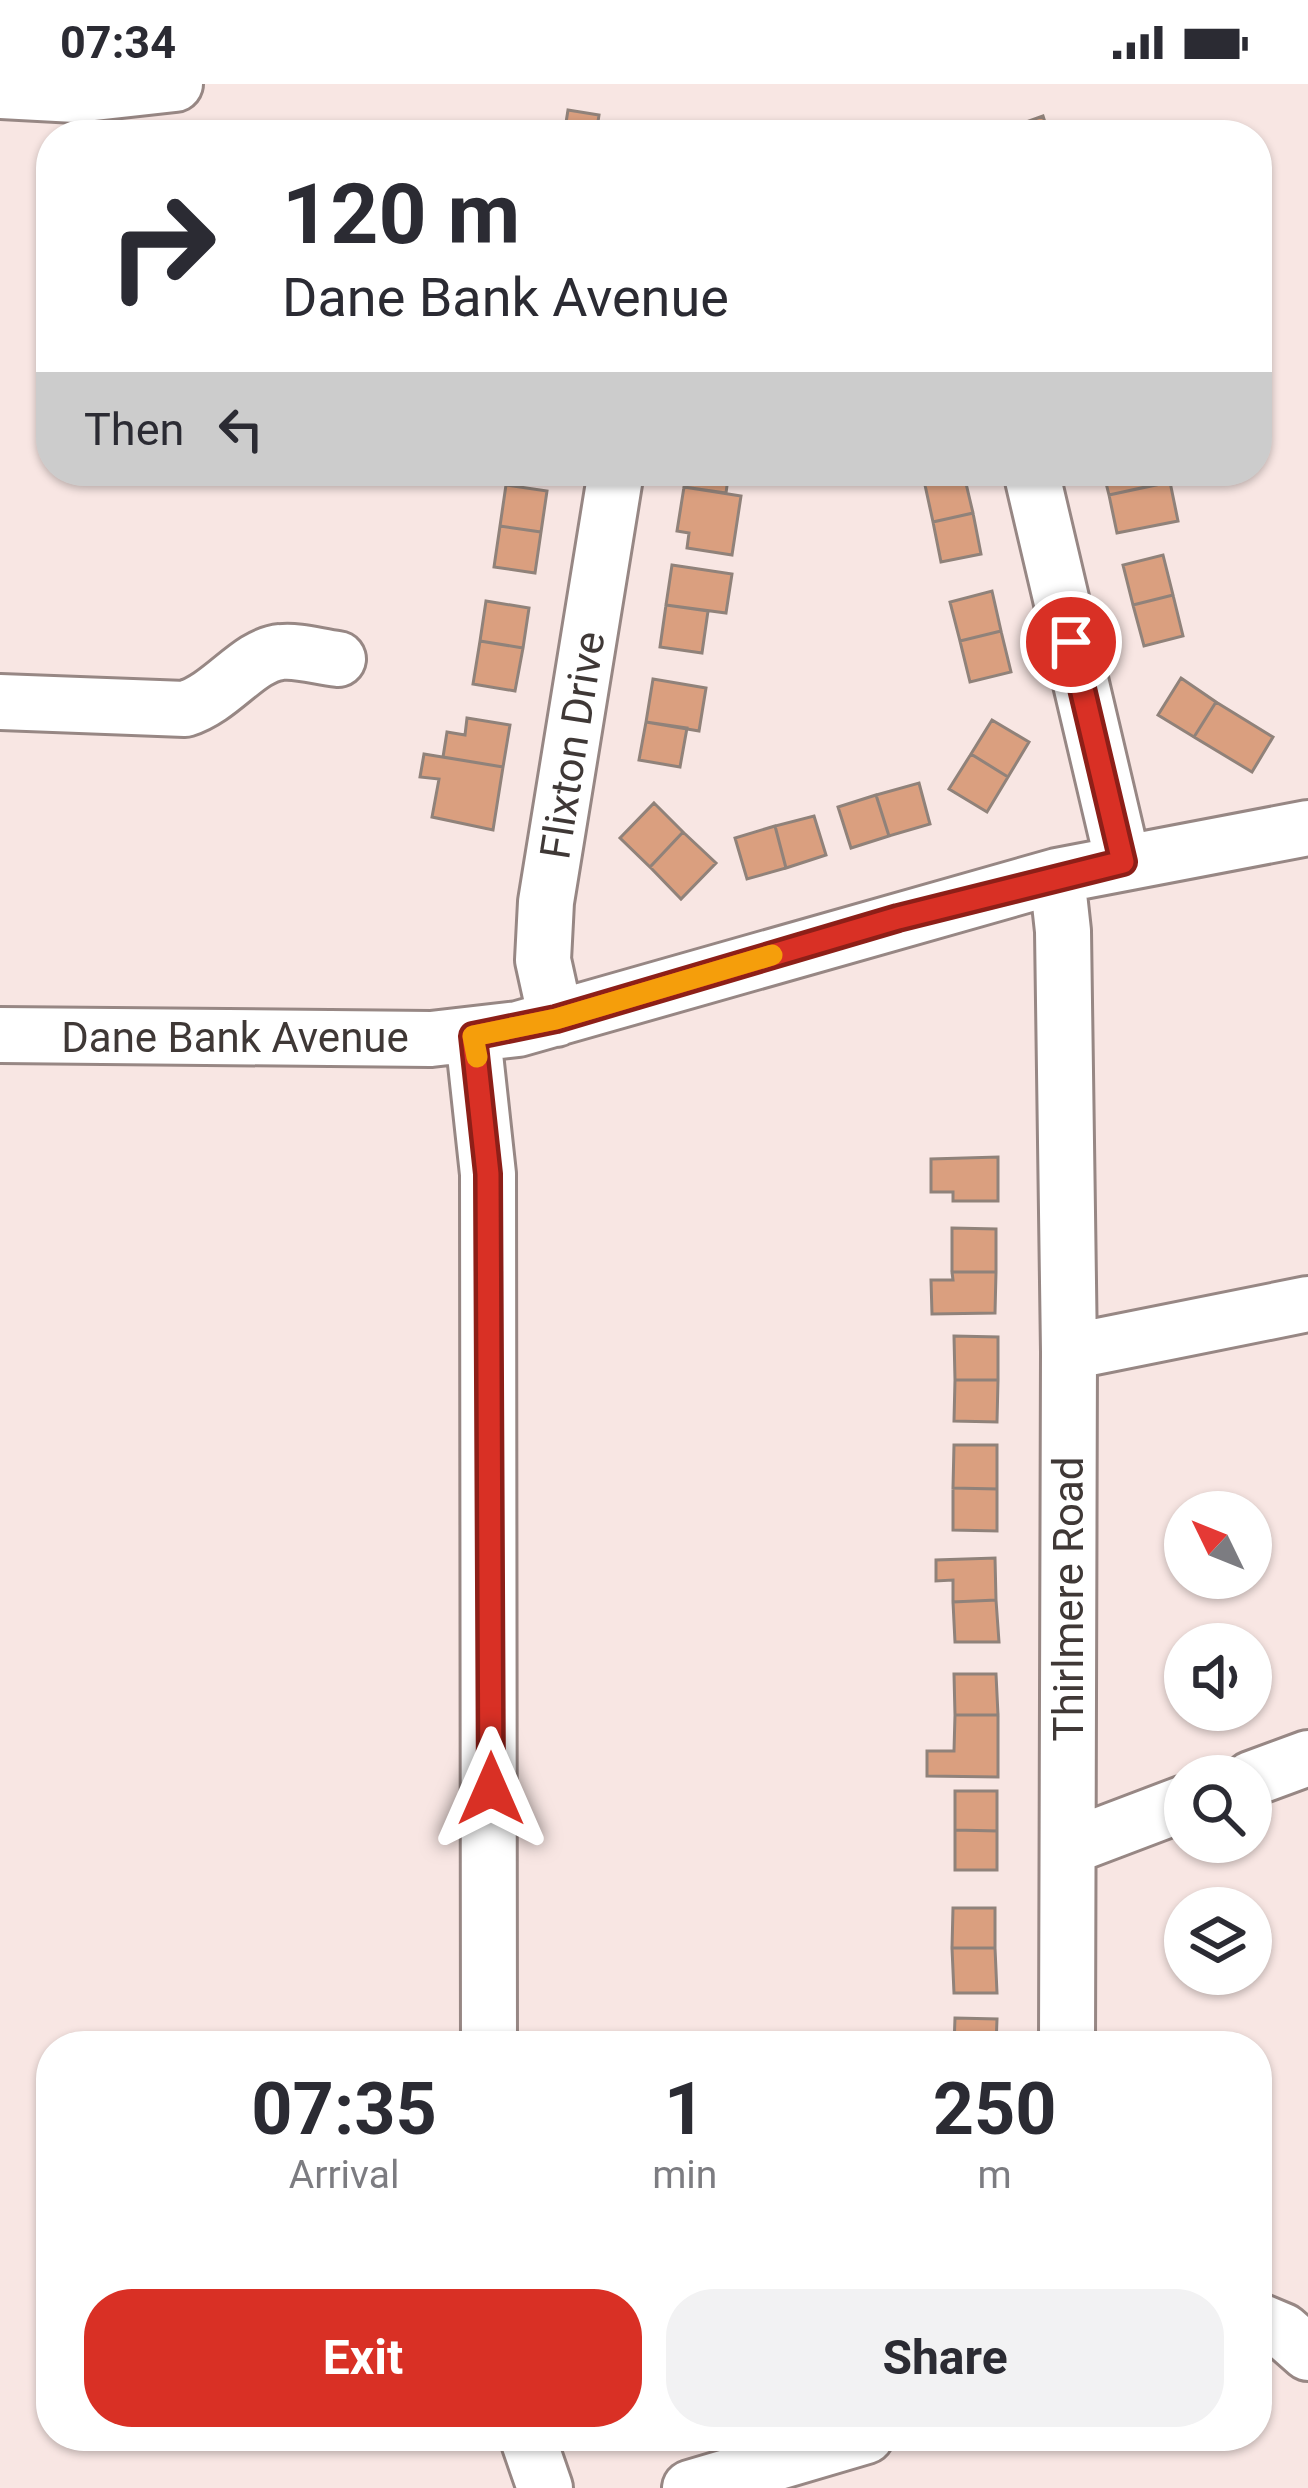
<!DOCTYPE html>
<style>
body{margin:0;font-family:Roboto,sans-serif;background:#f2f2f3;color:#2b2b33;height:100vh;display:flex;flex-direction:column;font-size:45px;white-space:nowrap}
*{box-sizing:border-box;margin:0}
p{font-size:39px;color:#7c7c81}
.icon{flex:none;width:66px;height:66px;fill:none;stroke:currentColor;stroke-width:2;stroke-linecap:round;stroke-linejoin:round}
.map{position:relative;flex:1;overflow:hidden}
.details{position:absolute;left:36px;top:1947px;width:1236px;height:420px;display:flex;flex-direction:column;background:#fff;border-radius:48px;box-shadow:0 3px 9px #0004}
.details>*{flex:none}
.hud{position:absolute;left:36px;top:36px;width:1236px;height:366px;border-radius:48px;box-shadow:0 3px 9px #0004;background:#fff;color:#2b2b33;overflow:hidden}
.needle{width:78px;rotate:313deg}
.buttons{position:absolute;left:1164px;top:1407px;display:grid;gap:24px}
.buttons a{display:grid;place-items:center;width:108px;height:108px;border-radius:50%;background:#fff;box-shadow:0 3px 9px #0004;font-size:60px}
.pin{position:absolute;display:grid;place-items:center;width:102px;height:102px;color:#fff;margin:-51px;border:6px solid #fff;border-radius:50%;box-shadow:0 3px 12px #0007}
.me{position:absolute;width:132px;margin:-66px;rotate:0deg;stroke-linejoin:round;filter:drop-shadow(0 0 9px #0008)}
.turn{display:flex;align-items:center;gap:42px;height:252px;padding:0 48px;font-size:54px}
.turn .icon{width:156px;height:156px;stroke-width:2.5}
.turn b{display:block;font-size:84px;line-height:102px}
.then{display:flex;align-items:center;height:114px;padding:0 48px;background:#0003;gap:24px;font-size:45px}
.eta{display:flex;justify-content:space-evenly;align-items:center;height:204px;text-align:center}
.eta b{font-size:72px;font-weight:700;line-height:84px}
.button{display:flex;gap:24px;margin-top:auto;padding:24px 48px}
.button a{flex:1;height:138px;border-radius:48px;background:#d93025;color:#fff;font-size:48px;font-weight:700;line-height:138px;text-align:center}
.button a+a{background:#f2f2f3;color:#2b2b33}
.status{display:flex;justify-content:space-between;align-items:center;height:84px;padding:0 60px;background:#fff;direction:ltr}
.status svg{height:33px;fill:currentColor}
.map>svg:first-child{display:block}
.building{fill:#da9f7f;stroke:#90827a;stroke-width:3}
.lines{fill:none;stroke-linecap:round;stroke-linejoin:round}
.minor-casing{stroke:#978784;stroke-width:60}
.minor{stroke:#fff;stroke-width:54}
.route-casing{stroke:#8d1f18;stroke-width:30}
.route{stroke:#d93025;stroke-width:21}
.slow{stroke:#f59e0b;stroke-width:21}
.labels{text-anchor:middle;stroke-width:9;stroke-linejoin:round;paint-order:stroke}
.street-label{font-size:42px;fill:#3f3836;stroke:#fff}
</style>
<div class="status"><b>07:34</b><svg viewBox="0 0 49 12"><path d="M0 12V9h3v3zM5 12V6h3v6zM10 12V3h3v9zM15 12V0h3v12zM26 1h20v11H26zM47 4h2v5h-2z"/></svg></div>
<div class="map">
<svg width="1308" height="2404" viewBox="0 0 1308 2404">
<rect width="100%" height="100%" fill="#f8e6e3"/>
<path class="building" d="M568 26 599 31 596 51H564Z
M1043 32 1049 51H1006L1004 46Z
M687 387H729L726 409 684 403Z
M1103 387H1147L1150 402 1109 411Z
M964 391 973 429 933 438 925 401Z
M1170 398 1178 437 1117 449 1109 411Z
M506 401 547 407 541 448 500 442Z
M684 403 741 412 732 471 687 464 689 449 677 447Z
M973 429 981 470 941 478 933 438Z
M500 442 541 448 535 489 494 483Z
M1163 471 1173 511 1133 521 1123 481Z
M672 481 732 490 726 529 666 521Z
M992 507 1001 547 960 557 950 518Z
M1173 511 1183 552 1144 562 1133 521Z
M486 517 529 524 523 564 480 557Z
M666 521 708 527 702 569 660 563Z
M1001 547 1011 588 970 598 960 557Z
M480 557 523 564 515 607 473 600Z
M1181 594 1216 618 1194 653 1158 631Z
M653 595 706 604 699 647 646 638Z
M1216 618 1273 653 1252 688 1194 653Z
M467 634 510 641 503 683 443 673 447 648 465 651Z
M992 636 1029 658 1008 693 971 670Z
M646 638 687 644 680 683 639 676Z
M424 670 503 683 493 746 432 733 439 695 420 693Z
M971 670 1008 693 987 728 949 705Z
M919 699 930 740 889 752 876 711Z
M876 711 889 752 851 764 838 723Z
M654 719 683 748 650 783 620 754Z
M814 732 826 771 786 784 775 742Z
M775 742 786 784 747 795 735 754Z
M683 748 716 779 681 815 650 783Z
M998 1073V1117H953V1108H931V1075Z
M952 1144 996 1145V1188H952Z
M952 1188H996L995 1229 932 1230 931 1196H953Z
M954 1252 998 1253V1296H955Z
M955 1296H998L997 1338 954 1337Z
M954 1361H997V1405L953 1404Z
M953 1404 997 1405V1447L953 1446Z
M995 1474 996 1516 953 1518V1496L936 1497V1476Z
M996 1516 999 1558H955L953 1518Z
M954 1590H996L998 1631H955Z
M955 1631H998V1693L927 1692V1667H954Z
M955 1707H997V1747L955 1746Z
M955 1746 997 1747V1786H955Z
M953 1824H995V1864H952Z
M952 1864H995L997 1909H954Z
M955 1934 997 1935 996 1962H954Z"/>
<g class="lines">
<defs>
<path id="minor" d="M0 7 76 11 175 0
M1031 387 1123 778
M0 618 185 625C223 613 248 571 281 568 298 566 320 573 338 575
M1057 792 1063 847 1069 1268 1067 1962
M556 935 543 876 546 818 616 387
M0 951 431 955 518 945 1057 792 1308 744
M473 952 488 1090 489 1962
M1069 1268 1308 1220
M1251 1695 1308 1674
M1069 1763 1185 1719
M1257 2236 1283 2247 1308 2269
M527 2352 545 2404
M690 2404 866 2352"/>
</defs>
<use href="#minor" class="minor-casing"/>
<use href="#minor" class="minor"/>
</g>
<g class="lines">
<defs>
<path id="route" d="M491 1705 488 1090 473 952 556 935 898 834 1123 778 1071 558"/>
</defs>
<use href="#route" class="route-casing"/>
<use href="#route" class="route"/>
<path class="slow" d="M477 973 473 952 556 935 772 871"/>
</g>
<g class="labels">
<g class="street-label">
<text transform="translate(572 661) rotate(-81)" y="15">Flixton Drive</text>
<text x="235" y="968">Dane Bank Avenue</text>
<text transform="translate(1068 1515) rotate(-90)" y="15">Thirlmere Road</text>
</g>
</g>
</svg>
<div class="buttons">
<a><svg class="needle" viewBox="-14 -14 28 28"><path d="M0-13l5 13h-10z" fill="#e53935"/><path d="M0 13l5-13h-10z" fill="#7c7c81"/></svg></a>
<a><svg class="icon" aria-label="sound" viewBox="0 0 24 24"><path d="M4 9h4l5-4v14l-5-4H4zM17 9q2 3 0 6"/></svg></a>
<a><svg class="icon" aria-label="search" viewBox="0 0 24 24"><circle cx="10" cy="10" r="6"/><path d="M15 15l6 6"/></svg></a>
<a><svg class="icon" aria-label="layers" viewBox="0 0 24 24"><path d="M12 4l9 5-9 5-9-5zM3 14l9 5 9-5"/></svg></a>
</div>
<div class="pin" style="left:1071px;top:558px;background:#d93025"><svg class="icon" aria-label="arrive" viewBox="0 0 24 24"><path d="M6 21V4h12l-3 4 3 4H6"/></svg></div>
<svg class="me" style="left:491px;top:1705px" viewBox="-20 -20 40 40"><path d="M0-17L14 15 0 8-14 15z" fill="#d93025" stroke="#fff" stroke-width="4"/></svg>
<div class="hud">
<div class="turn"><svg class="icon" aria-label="right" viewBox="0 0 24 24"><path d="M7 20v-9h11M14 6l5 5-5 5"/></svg><div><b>120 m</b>Dane Bank Avenue</div></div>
<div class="then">Then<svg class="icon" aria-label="left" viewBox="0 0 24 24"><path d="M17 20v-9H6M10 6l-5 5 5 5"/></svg></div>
</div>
<section class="details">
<div class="eta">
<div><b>07:35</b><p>Arrival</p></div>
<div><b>1</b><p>min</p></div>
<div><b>250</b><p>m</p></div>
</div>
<div class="button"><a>Exit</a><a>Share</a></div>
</section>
</div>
